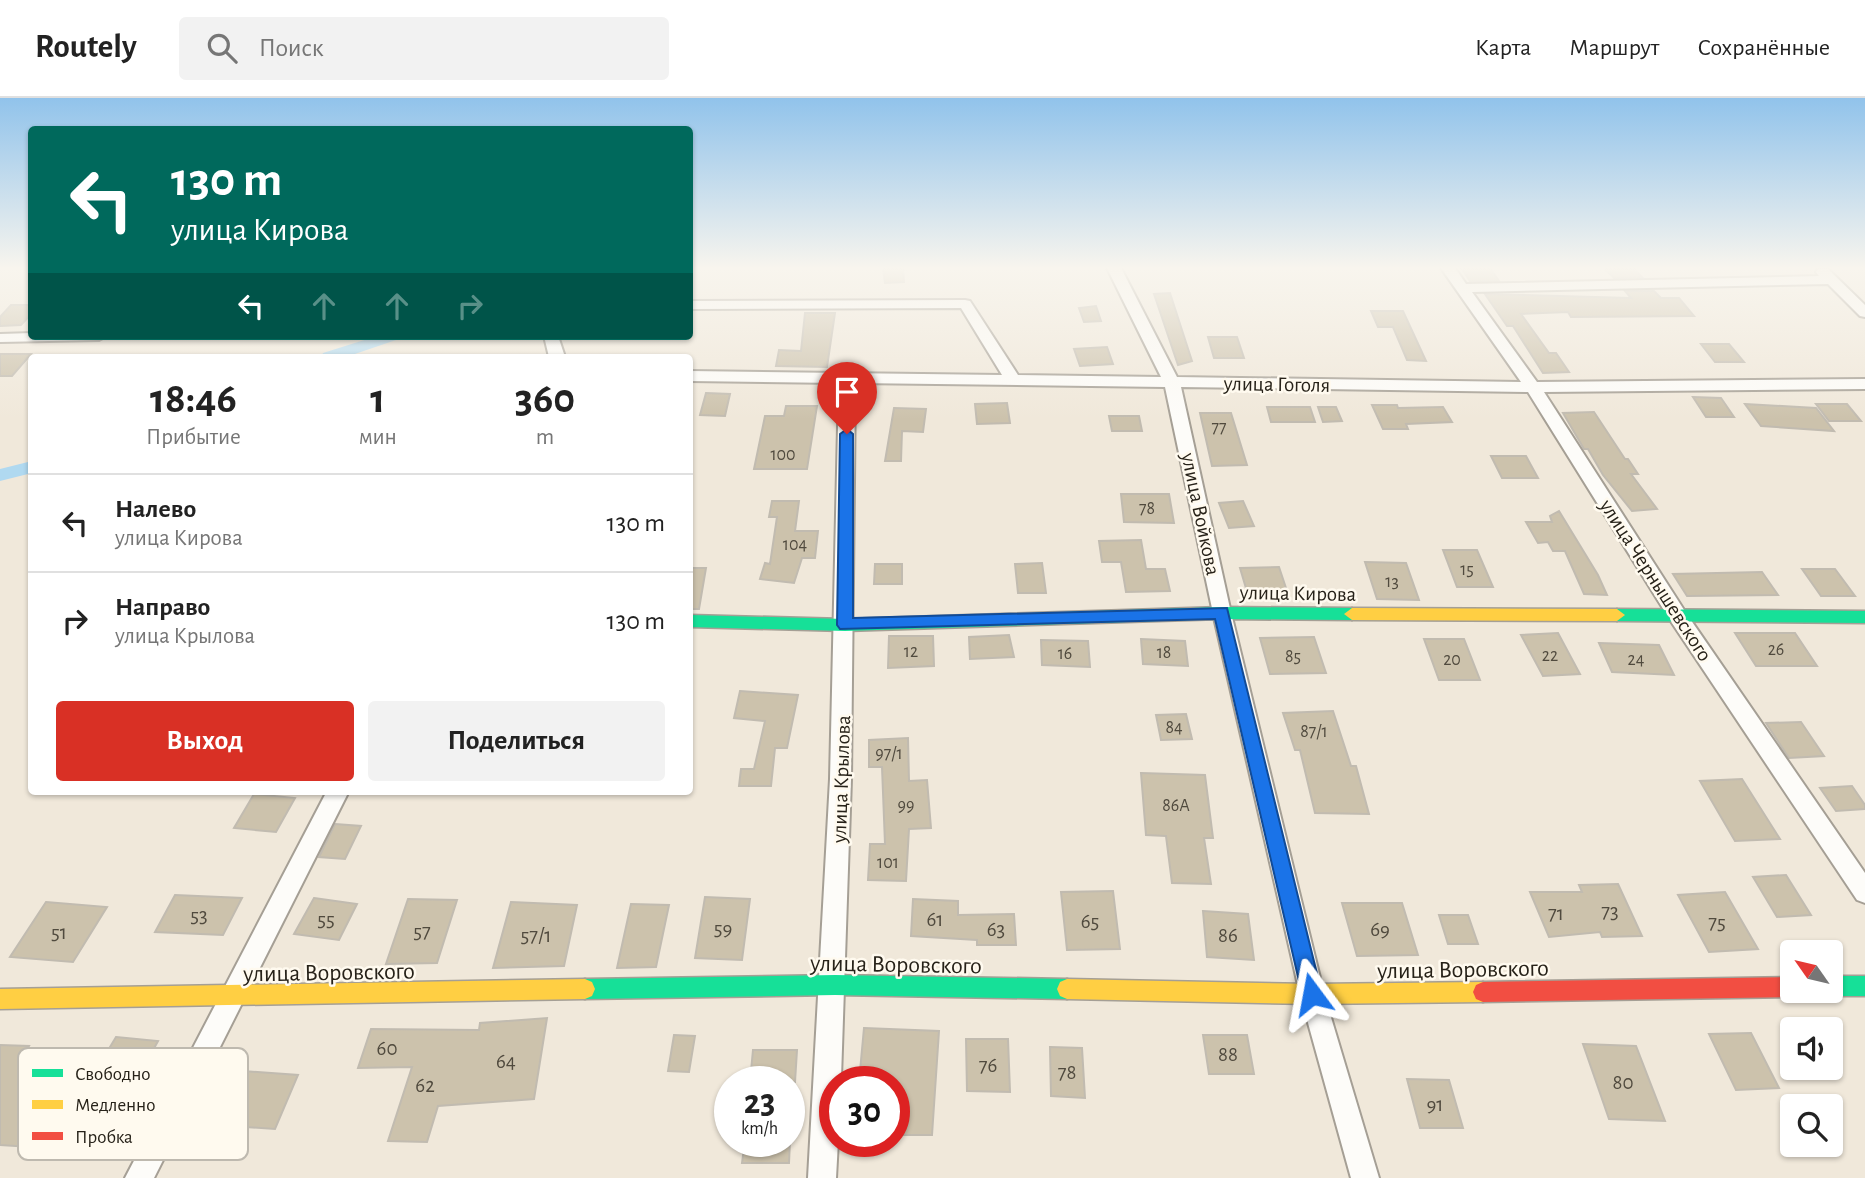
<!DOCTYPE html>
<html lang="ru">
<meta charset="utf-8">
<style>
body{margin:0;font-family:"Alegreya Sans",sans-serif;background:#f2f2f2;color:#222;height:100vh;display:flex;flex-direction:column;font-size:26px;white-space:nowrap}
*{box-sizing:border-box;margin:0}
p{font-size:23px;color:#767676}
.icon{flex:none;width:38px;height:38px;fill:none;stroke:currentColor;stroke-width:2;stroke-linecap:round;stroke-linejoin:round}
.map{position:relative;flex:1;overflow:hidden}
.panel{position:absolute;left:28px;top:256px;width:665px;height:441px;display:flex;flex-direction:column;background:#fff;border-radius:7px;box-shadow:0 2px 5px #0004}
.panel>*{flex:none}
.top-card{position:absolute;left:28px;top:28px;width:665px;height:214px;border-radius:7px;box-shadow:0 2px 5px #0004;background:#00695c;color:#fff;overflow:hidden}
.needle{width:46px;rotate:304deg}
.controls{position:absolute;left:1780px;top:842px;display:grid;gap:14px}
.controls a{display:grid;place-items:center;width:63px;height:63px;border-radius:7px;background:#fff;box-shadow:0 2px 5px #0004;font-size:35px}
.speed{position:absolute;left:714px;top:968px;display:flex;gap:14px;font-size:35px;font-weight:700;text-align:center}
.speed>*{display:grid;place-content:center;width:91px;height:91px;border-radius:50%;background:#fff;box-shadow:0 2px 5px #0004;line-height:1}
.speed small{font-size:18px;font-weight:400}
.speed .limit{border:10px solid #d22;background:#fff;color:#111}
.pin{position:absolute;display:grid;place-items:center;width:60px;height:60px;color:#fff;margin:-72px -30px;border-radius:50% 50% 50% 0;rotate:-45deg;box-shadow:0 0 7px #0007}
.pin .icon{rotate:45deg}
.me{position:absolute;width:77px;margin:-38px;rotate:347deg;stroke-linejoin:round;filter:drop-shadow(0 0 5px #0008)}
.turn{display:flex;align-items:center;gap:24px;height:147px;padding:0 28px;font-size:32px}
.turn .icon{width:91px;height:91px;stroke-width:2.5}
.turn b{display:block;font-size:49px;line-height:60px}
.lanes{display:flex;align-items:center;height:66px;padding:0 28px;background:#0003;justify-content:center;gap:35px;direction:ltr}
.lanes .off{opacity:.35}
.eta{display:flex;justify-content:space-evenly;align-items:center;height:119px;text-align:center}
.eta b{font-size:42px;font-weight:700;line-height:49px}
.action{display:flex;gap:14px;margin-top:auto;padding:14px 28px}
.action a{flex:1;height:80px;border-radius:7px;background:#d93025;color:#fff;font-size:28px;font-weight:700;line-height:80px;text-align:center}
.action a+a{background:#f2f2f2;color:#222}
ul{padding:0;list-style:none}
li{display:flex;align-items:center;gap:21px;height:98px;padding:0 28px;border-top:2px solid #e0e0e0}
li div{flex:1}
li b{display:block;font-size:26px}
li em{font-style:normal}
header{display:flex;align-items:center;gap:42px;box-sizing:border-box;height:98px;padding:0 35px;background:#fff;border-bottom:2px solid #e0e0e0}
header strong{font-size:33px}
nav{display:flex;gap:38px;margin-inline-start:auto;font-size:24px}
.search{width:490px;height:63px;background:#f2f2f2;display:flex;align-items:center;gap:18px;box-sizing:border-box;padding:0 24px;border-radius:7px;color:#767676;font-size:26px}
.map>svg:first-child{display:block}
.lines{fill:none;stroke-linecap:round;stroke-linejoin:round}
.canal{fill:#b0d9f0;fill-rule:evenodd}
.building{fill:#ccc2ac;stroke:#c1bbb0;stroke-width:2}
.street-casing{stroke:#a59f95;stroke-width:4}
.fast-casing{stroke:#a59f95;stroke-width:3}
.slow-casing{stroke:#a59f95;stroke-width:3}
.jam-casing{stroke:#a59f95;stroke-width:3}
.street{fill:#fdfcf9;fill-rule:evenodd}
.fast{fill:#16e098;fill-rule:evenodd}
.slow{fill:#ffcf43;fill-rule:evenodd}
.jam{fill:#f24e42;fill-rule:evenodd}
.route{fill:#1a73e8;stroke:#114b97;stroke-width:2}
.labels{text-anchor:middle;stroke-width:5;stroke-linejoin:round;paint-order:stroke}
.number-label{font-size:18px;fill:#504a3e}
.street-label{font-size:21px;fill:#272219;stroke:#fffaef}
.near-number-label{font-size:21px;fill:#504a3e}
.near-street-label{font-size:24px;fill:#272219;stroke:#fffaef}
.key{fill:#fffaef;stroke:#beb9af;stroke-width:2}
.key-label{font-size:19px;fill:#272219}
</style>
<header>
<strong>Routely</strong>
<div class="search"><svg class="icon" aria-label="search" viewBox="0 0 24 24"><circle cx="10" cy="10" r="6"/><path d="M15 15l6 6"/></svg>Поиск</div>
<nav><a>Карта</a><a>Маршрут</a><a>Сохранённые</a></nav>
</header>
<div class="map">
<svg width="1865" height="1080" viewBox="0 0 1865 1080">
<rect width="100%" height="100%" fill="#f0e8da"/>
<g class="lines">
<path class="canal" d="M377 238H401L399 241 346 259H321L323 255Z
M32 363V375L0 383V371Z"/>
</g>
<path class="building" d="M883 170H903L904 184 885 185Z
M1461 170H1490L1499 183H1470Z
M1604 170H1633L1642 179 1614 180Z
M1625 193H1654L1661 200H1679L1694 218 1571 219 1568 214 1521 216 1549 255H1556L1569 274 1543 275 1513 228H1507L1485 196 1631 200Z
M1170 195 1192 263 1178 267 1154 196Z
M11 207H32V215L21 227 0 228V219Z
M1096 208 1101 223 1084 224 1079 210Z
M1371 213H1403L1426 263 1407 262 1393 229H1378Z
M805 215H835L827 269 776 268 779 252 801 253Z
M1208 239H1237L1244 260H1214Z
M1701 246H1729L1744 264H1715Z
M1107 249 1113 266 1080 268 1074 251Z
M0 256H31L12 278H0Z
M706 295 730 296 725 318 700 317Z
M1693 299 1721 300 1734 319H1706Z
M1007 305 1010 325 977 326 975 306Z
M1745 306 1816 310 1834 333 1761 328Z
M1816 306H1847L1861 323H1829Z
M1372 307H1397L1398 310 1443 309 1452 324 1406 326 1408 331H1383Z
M786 308H817L807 371H754L765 318H784Z
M1267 309H1310L1315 324H1271Z
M1318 309H1336L1342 323 1323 324Z
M894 310 926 311 923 334 902 333 901 363H885Z
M1594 314 1625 361H1628L1638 376H1631L1657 411 1632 413 1603 377 1588 351H1584L1563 315Z
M1200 315H1231L1247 367 1212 368Z
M1109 318H1139L1142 333H1112Z
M1491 358H1526L1538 380H1502Z
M1121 396H1169L1174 425 1124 424Z
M772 403H799L795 433H818L815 460H802L794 485 760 481 765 465 770 466 777 419H769Z
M1243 403 1254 428 1229 430 1219 405Z
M1559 413 1598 477 1607 497 1584 496 1565 453H1553L1548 444 1538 445 1526 424H1552L1550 418Z
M1141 442 1146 471H1165L1170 493 1126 494 1121 464H1102L1099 443Z
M1443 452H1477L1493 489H1457Z
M1365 464 1406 465 1419 502 1377 501Z
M1042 465 1046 495H1018L1015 466Z
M875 466H902V486H874Z
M1279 469 1288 496 1248 497 1240 470Z
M690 470H706L699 511H690Z
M1802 471H1835L1855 498H1821Z
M1762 474 1778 497 1687 498 1673 476Z
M1558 535 1580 576 1543 578 1521 537Z
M1735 535H1795L1817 568H1756Z
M1009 537 1014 559 970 561 969 539Z
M889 538H933L934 568 888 570Z
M1314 539 1326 575 1270 576 1260 540Z
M1141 541 1185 543 1188 568 1143 566Z
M1424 541H1464L1480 582H1439Z
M1041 542 1088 543 1090 569 1042 567Z
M1599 545 1659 547 1674 577 1612 574Z
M740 593 798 597 787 650H775L771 688H739L741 671H754L765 623 734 620Z
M1333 613 1351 668H1356L1369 716 1315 715 1300 652H1295L1283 615Z
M1186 616 1192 641 1161 642 1156 617Z
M1801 624 1824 658 1789 660 1766 625Z
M908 640 909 683 927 682 931 730 909 731 906 783 868 782 870 746H885L882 669H869V642Z
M1141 675 1205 677 1213 740H1204L1211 786 1172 785 1166 738 1146 737Z
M1742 681 1780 741 1735 743 1700 683Z
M1852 688 1865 707V711L1836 713 1820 690Z
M254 696 295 700 276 734 234 730Z
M335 726 361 728 345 761 319 759Z
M1786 777 1811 817 1777 819 1753 779Z
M1618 786 1642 838 1602 839 1600 834 1549 839 1530 794H1582L1579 787Z
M1113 793 1120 851 1067 852 1061 794Z
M1725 794 1758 851 1709 854 1678 797Z
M175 797 242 800 223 837 155 834Z
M705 799 750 801 742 862 695 860Z
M314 800 357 806 339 842 294 836Z
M408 801 457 802 437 865 386 866Z
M913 801 958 803V817L1014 816 1016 847H977V842L911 838Z
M46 804 107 809 73 864 10 859Z
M511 804 577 807 564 868 493 870Z
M1342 805H1402L1418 857 1357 858Z
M631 806 669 807 656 869 617 870Z
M1203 813 1248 816 1254 862 1207 859Z
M1439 817H1468L1478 846H1448Z
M547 920 534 1001 438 1008 427 1044 388 1043 412 969 358 970 371 931 479 932 480 925Z
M864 930 939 933 932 1037H894V984H859Z
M1751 935 1779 990 1736 992 1709 936Z
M674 937 695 938 689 974 668 973Z
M1203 937H1247L1254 976H1209Z
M116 939 158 943 130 994 65 987 31 1049 0 1047V947L29 948 25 955 104 959Z
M966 941H1008L1010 994 967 993Z
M1583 946 1636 948 1665 1023 1609 1021Z
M1050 949 1082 950 1085 1000 1051 998Z
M753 952H797L795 984H750Z
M230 972 298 977 275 1031 205 1026Z
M1407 981 1449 982 1463 1030H1420Z
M745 1043H790L789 1065H742Z"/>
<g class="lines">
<defs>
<path id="street" d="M1107 170H1121L1177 279 1521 284 1441 170H1455L1466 186 1819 178 1816 174 1818 171H1828L1865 207V219L1860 218 1828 186 1472 194 1537 284 1865 281V291L1544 294 1686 515 1865 775V805L1857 802 1672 525 1528 294 1181 289 1231 515 1324 896 1379 1080H1351L1300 896 1213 515 1165 289 855 285 851 681 841 980V984H835V1043H838L836 1080H808L830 681 839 285 690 283V273L1002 277 961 210 690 211V203L965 202 970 203 1018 277 1161 279Z
M32 235V238H106L99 242 0 244V236Z
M544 238H558L565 259H549Z
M327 693H349L154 1080H125Z"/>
<path id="fast" d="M1222 509 1352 510 1360 516 1352 522 1222 521 845 533 690 529V517L845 521Z
M1617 511 1865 513V525L1617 523 1609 517Z
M835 877 1067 881 1074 884 1077 891 1074 898 1067 901 835 897 585 901 578 898 575 891 578 884 585 881Z
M1830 878H1865V898H1830L1823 895 1822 892H1830Z"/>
<path id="slow" d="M1352 510 1617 511 1625 517 1617 523 1352 522 1344 516Z
M585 881 592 884 595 891 592 898 585 901 0 911V891Z
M1067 881 1312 886 1483 884 1490 887 1493 894 1490 901 1483 904 1312 906 1067 901 1060 898 1057 891 1060 884Z"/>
<path id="jam" d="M1792 879V892H1801L1792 899 1483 904 1476 901 1473 894 1476 887 1483 884Z"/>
</defs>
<use href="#street" class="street-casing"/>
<use href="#fast" class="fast-casing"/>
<use href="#slow" class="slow-casing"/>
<use href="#jam" class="jam-casing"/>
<use href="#street" class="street"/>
<use href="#fast" class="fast"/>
<use href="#slow" class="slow"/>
<use href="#jam" class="jam"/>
</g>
<linearGradient id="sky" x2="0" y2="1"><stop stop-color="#91c3eb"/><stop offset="0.53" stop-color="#f8f5ee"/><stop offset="1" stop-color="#f8f5ee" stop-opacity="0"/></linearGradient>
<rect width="1865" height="321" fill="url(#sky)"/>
<path class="route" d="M847 331 853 336V520L1227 510 1322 896 1320 903 1312 906 1305 903 1302 896 1215 521 840 531 837 527 840 336Z"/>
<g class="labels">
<g class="number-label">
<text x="1219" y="335">77</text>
<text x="783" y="362">100</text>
<text x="1147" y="416">78</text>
<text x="795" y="452">104</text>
<text x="1467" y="477">15</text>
<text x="1392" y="489">13</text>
<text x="1776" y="557">26</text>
<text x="911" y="559">12</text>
<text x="1164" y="560">18</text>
<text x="1065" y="561">16</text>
<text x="1550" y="563">22</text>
<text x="1293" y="564">85</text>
<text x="1452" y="567">20</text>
<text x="1636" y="567">24</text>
<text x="1174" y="635">84</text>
<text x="1314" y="639">87/1</text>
<text x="889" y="661">97/1</text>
<text x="906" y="713">99</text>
<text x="1176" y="713">86А</text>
<text x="888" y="770">101</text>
</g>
<g class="street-label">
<text transform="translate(1277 286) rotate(1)" y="7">улица Гоголя</text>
<text transform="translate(1201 416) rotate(78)" y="7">улица Войкова</text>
<text transform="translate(1656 482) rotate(57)" y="7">улица Чернышевского</text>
<text transform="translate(1298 495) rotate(1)" y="7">улица Кирова</text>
<text transform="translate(841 681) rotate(-88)" y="7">улица Крылова</text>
</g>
<g class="near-number-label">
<text x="1610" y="820">73</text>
<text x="1556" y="822">71</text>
<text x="199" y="824">53</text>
<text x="326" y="828">55</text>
<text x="935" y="828">61</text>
<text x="1090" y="830">65</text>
<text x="1717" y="831">75</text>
<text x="723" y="837">59</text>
<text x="996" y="838">63</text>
<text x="1380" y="838">69</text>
<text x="422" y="840">57</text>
<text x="59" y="841">51</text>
<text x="536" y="844">57/1</text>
<text x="1228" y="844">86</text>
<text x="387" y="957">60</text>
<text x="1228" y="963">88</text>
<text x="506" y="970">64</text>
<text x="988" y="974">76</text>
<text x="1067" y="981">78</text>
<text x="1623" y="991">80</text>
<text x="425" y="994">62</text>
<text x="1435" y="1013">91</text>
</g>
<g class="near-street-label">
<text transform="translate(896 866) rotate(1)" y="8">улица Воровского</text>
<text transform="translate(1463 871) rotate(-1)" y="8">улица Воровского</text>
<text transform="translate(329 874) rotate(-1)" y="8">улица Воровского</text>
</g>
</g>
<rect x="18" y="950" width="230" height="112" rx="10" class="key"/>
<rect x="32" y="971" width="31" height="8" fill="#16e098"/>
<rect x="32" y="1002" width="31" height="9" fill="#ffcf43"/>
<rect x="32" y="1034" width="31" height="8" fill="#f24e42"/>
<g class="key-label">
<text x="75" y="982">Свободно</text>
<text x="75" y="1013">Медленно</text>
<text x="75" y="1045">Пробка</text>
</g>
</svg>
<div class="controls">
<a><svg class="needle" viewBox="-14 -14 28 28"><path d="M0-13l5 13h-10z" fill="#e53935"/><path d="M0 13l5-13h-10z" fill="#767676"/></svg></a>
<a><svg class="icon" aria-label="sound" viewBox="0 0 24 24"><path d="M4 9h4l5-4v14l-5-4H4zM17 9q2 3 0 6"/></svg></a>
<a><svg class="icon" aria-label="search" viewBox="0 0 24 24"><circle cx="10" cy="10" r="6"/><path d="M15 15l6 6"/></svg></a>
</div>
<div class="speed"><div>23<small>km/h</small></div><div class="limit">30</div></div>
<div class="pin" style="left:847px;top:336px;background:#d93025"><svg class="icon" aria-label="arrive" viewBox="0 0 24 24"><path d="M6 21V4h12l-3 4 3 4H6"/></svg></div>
<svg class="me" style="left:1312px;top:896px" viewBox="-20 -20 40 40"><path d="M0-17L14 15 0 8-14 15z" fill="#1a73e8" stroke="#fff" stroke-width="4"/></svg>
<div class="top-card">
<div class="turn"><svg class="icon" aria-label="left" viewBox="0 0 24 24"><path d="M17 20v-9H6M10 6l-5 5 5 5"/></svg><div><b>130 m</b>улица Кирова</div></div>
<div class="lanes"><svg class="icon" aria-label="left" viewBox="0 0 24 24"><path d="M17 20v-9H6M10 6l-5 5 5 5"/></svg><svg class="icon off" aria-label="ahead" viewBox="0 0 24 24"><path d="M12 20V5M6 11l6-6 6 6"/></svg><svg class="icon off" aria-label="ahead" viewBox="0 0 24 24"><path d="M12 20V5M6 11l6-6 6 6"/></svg><svg class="icon off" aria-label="right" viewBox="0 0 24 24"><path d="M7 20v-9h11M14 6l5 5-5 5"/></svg></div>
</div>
<section class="panel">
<div class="eta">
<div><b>18:46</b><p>Прибытие</p></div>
<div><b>1</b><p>мин</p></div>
<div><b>360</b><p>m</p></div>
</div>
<ul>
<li><svg class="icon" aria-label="left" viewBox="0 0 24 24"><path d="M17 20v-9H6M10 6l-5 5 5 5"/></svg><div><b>Налево</b><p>улица Кирова</p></div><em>130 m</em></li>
<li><svg class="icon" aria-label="right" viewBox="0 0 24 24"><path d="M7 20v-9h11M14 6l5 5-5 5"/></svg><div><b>Направо</b><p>улица Крылова</p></div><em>130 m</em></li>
</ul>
<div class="action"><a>Выход</a><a>Поделиться</a></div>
</section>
</div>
